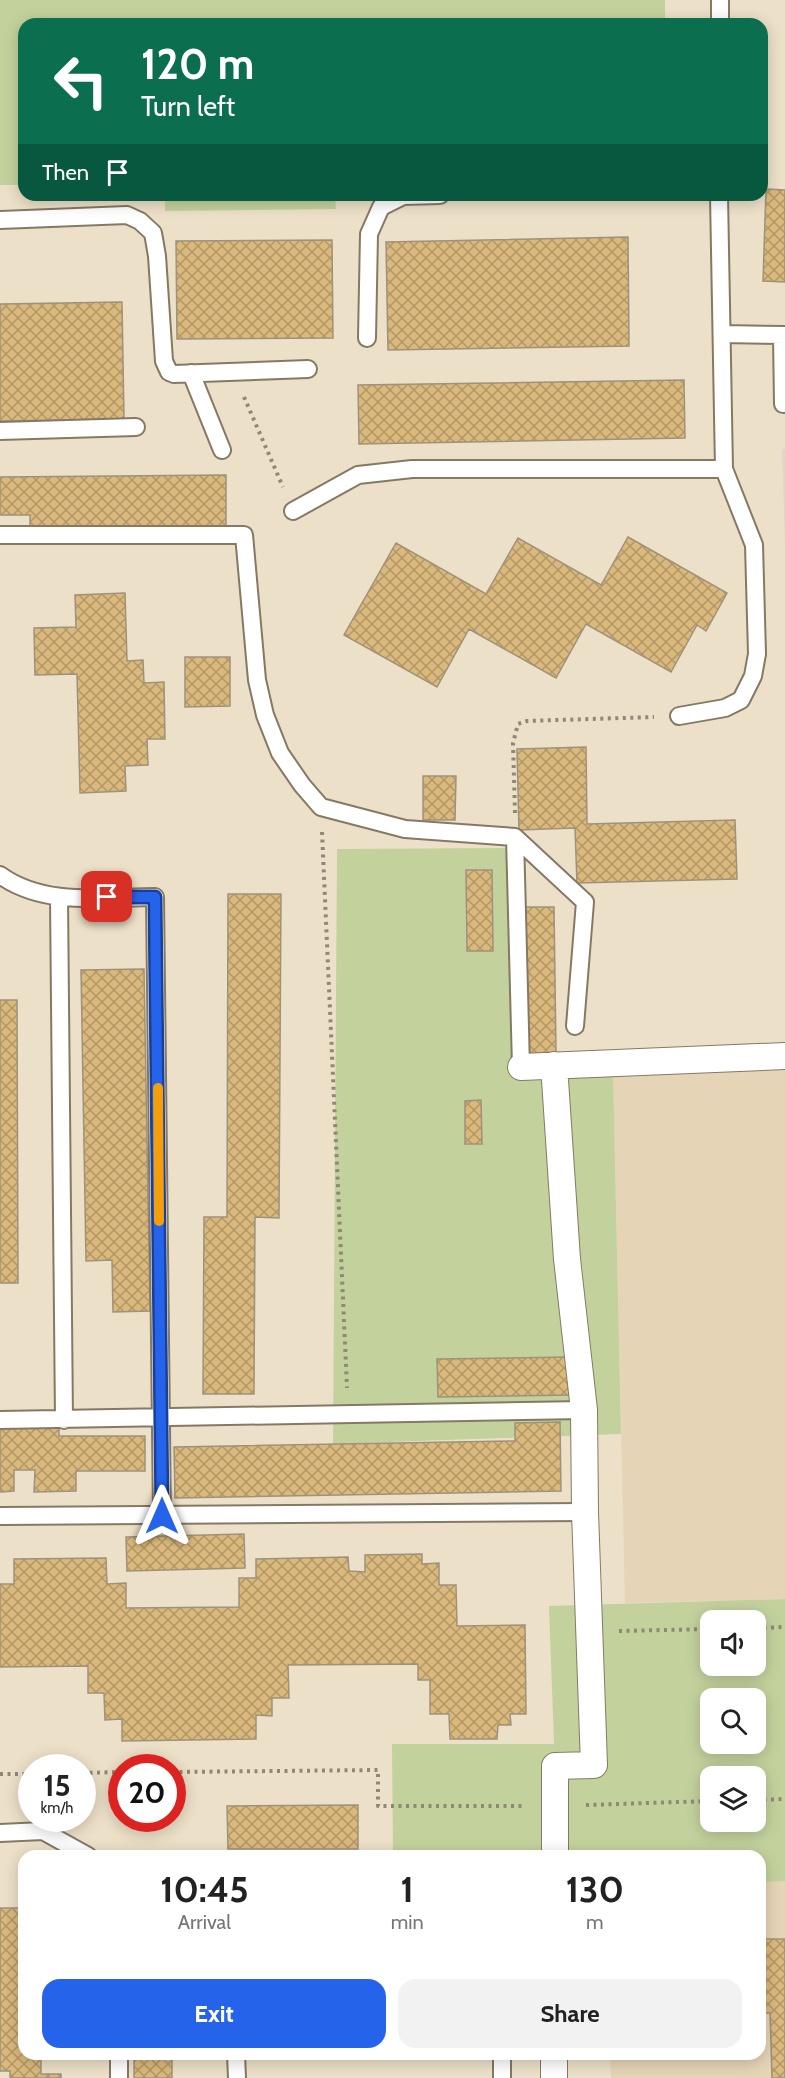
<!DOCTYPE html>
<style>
body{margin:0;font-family:Cabin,sans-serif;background:#f2f2f2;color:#222;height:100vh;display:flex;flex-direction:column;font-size:22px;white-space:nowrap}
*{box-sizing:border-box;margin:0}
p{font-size:20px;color:#767676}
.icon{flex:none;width:33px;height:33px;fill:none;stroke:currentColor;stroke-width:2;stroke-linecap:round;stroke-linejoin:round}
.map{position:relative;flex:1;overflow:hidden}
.panel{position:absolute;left:18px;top:1850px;width:748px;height:210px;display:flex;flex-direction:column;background:#fff;border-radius:18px;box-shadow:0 3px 15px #0003}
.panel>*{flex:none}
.top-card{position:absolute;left:18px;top:18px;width:750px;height:183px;border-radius:18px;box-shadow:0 3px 15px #0003;background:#0b6e4f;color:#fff;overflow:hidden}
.fabs{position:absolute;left:700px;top:1610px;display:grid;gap:12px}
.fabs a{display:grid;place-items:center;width:66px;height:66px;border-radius:12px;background:#fff;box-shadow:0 3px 15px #0003;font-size:30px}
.speed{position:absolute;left:18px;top:1754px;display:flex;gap:12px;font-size:30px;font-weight:700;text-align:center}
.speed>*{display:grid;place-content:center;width:78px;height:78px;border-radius:50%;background:#fff;box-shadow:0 3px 15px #0003;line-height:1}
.speed small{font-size:15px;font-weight:400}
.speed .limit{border:9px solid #d22;background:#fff;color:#111}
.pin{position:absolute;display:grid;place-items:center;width:51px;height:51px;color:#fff;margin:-26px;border-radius:12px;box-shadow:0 3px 9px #0006}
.me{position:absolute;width:66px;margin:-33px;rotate:0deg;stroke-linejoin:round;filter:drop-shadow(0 0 4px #0008)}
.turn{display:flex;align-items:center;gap:21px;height:126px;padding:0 24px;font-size:27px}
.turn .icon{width:78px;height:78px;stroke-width:2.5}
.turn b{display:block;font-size:42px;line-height:51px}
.then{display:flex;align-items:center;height:57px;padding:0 24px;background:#0003;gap:12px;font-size:22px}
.eta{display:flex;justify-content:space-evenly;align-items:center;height:102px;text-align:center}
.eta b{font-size:36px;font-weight:800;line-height:42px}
.button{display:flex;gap:12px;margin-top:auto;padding:12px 24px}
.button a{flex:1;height:69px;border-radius:18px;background:#2563eb;color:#fff;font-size:24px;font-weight:800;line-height:69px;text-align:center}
.button a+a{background:#f2f2f2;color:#222}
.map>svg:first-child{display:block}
.built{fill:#e6d4b6}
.industrial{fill:#e6d4c4}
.green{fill:#c3d29d;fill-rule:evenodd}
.building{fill:url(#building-cross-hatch);stroke:#9e927c;stroke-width:1.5}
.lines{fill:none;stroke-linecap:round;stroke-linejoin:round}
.service-casing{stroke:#867964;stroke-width:20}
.pedestrian-casing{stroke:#867964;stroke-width:28}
.path{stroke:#908777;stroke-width:4;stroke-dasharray:3 4.5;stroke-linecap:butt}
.service{stroke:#fff;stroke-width:16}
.pedestrian{stroke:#fff;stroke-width:26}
.route-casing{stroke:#184099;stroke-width:15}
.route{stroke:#2563eb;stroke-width:10}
.slow{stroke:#f59e0b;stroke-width:10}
</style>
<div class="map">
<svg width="785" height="2078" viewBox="0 0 785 2078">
<defs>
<pattern id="building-cross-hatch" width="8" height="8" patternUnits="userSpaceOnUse" patternTransform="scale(1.5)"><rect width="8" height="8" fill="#dbb97d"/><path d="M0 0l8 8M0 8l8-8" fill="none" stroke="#b29766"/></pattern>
</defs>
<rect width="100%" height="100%" fill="#ede0c8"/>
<path class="built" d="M785 1066V1599L625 1603 613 1070Z
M785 1881V2078H611L610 2054H760L761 1882Z"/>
<path class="industrial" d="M782 449H785V548Z"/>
<path class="green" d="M0 0H665V24H24V185H0Z
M165 195H335L336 209 165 211Z
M511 848 512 1074 613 1070 621 1434 333 1444 337 849Z
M785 1599V1881L761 1882 760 1856 393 1855 392 1744H554L549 1606ZM711 1620H756V1665H711ZM711 1698H756V1743H711ZM711 1776H756V1821H711Z"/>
<path class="building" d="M766 189 785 190V282L763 281Z
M628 237 629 346 388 350 386 242Z
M332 240 333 338 177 339 176 241Z
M122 302 124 419 0 421V304Z
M684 380 685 438 359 444 358 385Z
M226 475V529L30 531V515H0V477Z
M628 537 727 593 706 631 697 625 671 672 586 624 556 678 469 629 437 687 344 635 396 543 486 594 518 538 601 585Z
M125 593 127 661 143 660 144 683 164 682 165 739H147L148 765 125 766 126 791 80 793 77 674 35 675 34 628 76 627 75 595Z
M185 657H230V706L185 707Z
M586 747 587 824 735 820 737 879 577 883 575 828 519 830 517 749Z
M423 776H456L455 820H423Z
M466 870H492L493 951H467Z
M228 894H281L279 1218 255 1217 254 1394H203L204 1217H227Z
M522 907H554L556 1053 524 1054Z
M144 969 150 1311 113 1312 112 1260 86 1261 81 970Z
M0 1000H17L18 1283H0Z
M481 1100 482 1144H465V1101Z
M569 1357 570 1395 438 1397 437 1359Z
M560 1422 561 1491 175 1498 174 1447 515 1441V1423Z
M0 1425H59V1436H145V1471H76V1491L34 1492 35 1470H14V1491L0 1492Z
M244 1534 245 1568 127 1571 126 1537Z
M422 1554V1564L439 1563V1585H456L457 1626 525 1625 526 1714H510L511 1725H498L497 1739H450L449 1714H430V1680H418V1664L288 1665 289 1698H272V1716L256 1715V1739L122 1741V1719L105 1720 104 1693H88V1666L0 1667V1584H14V1559L106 1558 107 1584 126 1583V1608L239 1607V1578H256V1559L348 1557 349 1571 365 1572V1555Z
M358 1805V1849H228L227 1806Z
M0 1908H24V2054H41V2074H61V2078H10V2071H0Z
M760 1939H785V2078H772L770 2013H760Z
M134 2054H172V2078H134Z"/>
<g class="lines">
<defs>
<path id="service" d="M720 24V0
M719 195 724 469
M0 220 127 215 140 221 153 233 157 256 164 361 169 372 174 374 308 369
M722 334 785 335
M782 335 783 404
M367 338 369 234 381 207 403 196 440 195
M191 373 222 450
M0 431 136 427
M293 511 358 475 412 469H724L754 545 757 654 753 676 741 700 725 708 679 716
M0 535H244L257 680 265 715 280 753 302 785 321 807 405 829 515 837 585 902 575 1026
M515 837 521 1067
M0 875C44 907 104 897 155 897L162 1516
M59 898 64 1420
M0 1420 584 1410
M0 1516 585 1512
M0 1833 43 1831 88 1856
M119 2054V2078
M236 2054 237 2078
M502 2054V2078"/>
<path id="pedestrian" d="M554 1065 567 1259 584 1410 585 1512 594 1765 555 1766V1856
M521 1067 785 1056
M554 2054V2078"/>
</defs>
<use href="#service" class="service-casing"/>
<use href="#pedestrian" class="pedestrian-casing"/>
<path class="path" d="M244 397 283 487
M515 813 513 743 518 724 527 721 654 717
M322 832 347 1388
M756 1628 785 1627
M619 1631 711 1629
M172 1772 378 1770V1806H524
M82 1773 122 1772
M0 1774H32
M756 1800 785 1799
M586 1805 711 1801"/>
<use href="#service" class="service"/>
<use href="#pedestrian" class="pedestrian"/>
</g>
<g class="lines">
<defs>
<path id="route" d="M107 897H155L162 1516"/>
</defs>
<use href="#route" class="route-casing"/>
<use href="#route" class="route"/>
<path class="slow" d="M158 1088 159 1221"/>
</g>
</svg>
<div class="fabs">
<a><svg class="icon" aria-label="sound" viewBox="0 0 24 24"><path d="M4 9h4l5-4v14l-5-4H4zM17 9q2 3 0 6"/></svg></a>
<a><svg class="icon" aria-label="search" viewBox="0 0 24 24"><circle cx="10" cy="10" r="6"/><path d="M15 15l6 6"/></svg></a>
<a><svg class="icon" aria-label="layers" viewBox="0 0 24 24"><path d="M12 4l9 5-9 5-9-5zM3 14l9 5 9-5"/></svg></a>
</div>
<div class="speed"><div>15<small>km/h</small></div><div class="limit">20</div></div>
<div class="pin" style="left:107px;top:897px;background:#d93025"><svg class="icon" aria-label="arrive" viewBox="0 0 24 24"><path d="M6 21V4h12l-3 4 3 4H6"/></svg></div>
<svg class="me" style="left:162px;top:1516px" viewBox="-20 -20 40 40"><path d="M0-17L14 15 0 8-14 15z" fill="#2563eb" stroke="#fff" stroke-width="4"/></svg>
<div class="top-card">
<div class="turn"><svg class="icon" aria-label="left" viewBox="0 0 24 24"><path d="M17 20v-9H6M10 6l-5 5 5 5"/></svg><div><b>120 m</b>Turn left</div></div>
<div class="then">Then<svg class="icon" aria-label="arrive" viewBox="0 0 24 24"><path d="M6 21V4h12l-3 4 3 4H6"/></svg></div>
</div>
<section class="panel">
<div class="eta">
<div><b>10:45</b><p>Arrival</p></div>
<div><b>1</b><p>min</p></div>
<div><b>130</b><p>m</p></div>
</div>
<div class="button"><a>Exit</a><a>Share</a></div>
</section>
</div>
